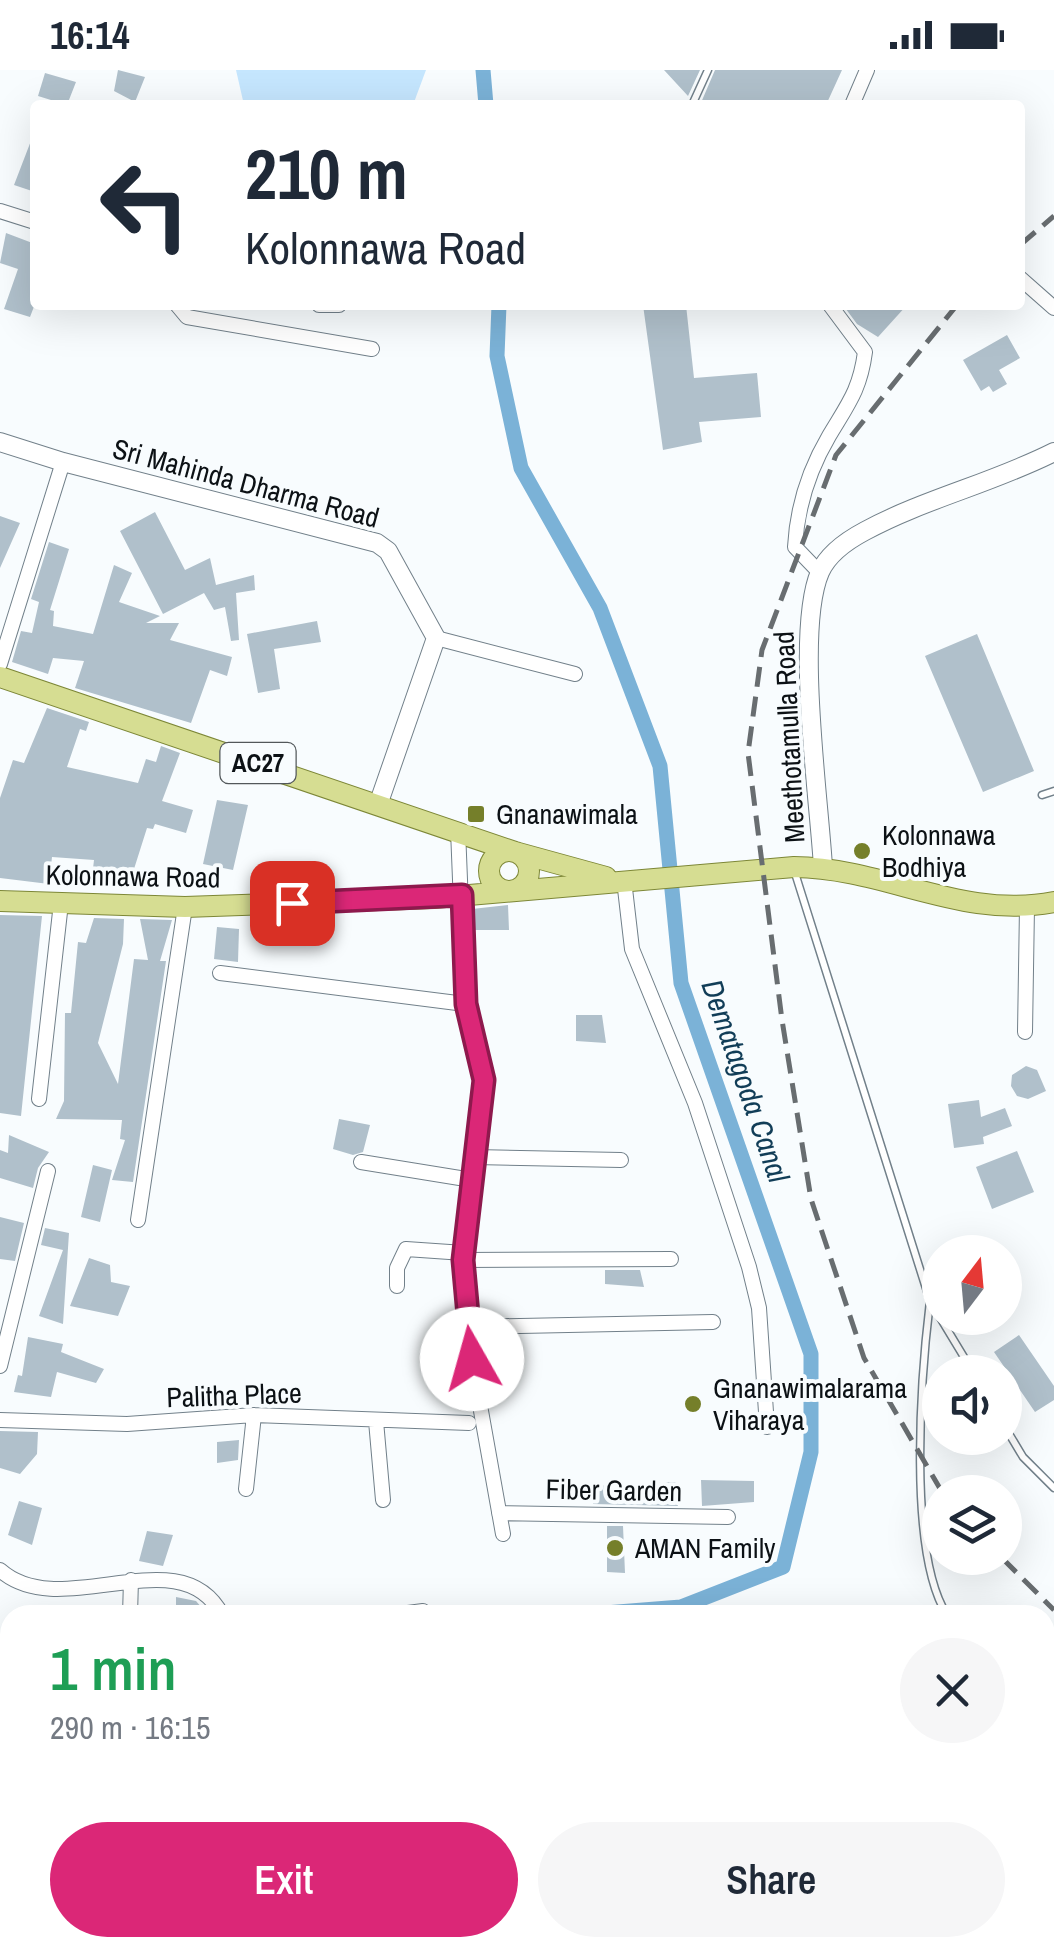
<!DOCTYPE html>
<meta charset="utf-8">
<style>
body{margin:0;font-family:"Archivo Narrow",sans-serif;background:#f6f6f7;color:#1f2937;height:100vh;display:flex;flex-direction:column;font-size:38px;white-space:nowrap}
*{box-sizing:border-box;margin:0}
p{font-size:32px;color:#747a83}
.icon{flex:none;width:55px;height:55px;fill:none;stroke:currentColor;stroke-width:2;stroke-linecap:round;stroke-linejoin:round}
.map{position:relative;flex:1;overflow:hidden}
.details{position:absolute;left:0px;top:1535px;width:1055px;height:352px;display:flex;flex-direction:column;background:#fff;border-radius:30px 30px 0 0;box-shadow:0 10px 40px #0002}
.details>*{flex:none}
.banner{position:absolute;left:30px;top:30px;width:995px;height:210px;border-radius:10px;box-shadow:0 10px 40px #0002;background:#fff;color:#1f2937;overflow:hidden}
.needle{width:65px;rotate:16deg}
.controls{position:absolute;left:922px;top:1165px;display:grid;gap:20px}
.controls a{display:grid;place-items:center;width:100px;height:100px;border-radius:50%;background:#fff;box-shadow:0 10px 40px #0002;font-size:50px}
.pin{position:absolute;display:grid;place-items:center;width:85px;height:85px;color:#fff;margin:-42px;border-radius:20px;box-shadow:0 5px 15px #0006}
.me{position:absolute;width:110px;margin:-55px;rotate:353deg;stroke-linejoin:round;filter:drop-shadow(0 0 8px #0008)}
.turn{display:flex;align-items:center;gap:35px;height:210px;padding:0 50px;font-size:45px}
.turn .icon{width:130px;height:130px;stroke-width:2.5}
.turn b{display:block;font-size:70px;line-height:85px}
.round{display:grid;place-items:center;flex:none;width:105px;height:105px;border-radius:52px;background:#f6f6f7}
.summary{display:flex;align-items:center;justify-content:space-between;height:170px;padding:0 50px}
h1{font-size:60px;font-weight:600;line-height:75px;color:#1e9e55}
.action{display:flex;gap:20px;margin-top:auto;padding:20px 50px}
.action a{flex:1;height:115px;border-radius:60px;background:#db2777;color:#fff;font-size:40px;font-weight:600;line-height:115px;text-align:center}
.action a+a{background:#f6f6f7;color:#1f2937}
.status{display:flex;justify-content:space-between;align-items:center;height:70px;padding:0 50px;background:#fff;direction:ltr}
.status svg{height:28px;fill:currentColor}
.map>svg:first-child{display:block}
.green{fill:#c5e6fe}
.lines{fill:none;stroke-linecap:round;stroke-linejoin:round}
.canal{stroke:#7bb2d7;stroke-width:15}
.building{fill:#b0c0cb}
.service-casing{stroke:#72808a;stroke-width:9}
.minor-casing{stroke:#72808a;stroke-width:16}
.tertiary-casing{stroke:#72808a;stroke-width:20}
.primary-casing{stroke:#7d8737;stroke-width:22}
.service{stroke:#fff;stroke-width:6}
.minor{stroke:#fff;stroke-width:14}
.tertiary{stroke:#fff;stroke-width:18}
.primary{stroke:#d6dd92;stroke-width:20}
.rail{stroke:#686d70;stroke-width:5;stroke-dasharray:20 10;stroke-linecap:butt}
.route-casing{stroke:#8e194d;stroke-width:25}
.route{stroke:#db2777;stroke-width:18}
.poi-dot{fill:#757f2a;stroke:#f8fcfe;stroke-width:4}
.labels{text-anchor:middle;stroke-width:8;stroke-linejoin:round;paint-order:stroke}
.shield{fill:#f8fcfe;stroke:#53585b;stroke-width:2.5}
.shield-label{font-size:25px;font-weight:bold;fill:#0c1115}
.street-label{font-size:28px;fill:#0c1115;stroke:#f8fcfe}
.poi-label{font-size:28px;fill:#0c1115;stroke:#f8fcfe;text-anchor:start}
.water-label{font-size:30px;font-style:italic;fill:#113d57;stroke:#f8fcfe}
</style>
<div class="status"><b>16:14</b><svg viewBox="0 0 49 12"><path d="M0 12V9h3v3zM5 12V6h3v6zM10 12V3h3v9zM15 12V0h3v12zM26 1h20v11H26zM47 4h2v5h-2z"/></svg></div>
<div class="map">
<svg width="1054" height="1887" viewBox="0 0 1054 1887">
<rect width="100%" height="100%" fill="#f8fcfe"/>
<path class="green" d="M236 0H426L413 35H244Z"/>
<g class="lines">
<path class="canal" d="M483 0 486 35
M499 235 497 286 521 398 600 538 660 696 681 913 811 1284V1382L783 1497 681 1537 580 1545
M516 1878 518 1887"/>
</g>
<path class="building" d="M118 0 145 7 135 32 114 21Z
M664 0H700L688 26Z
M715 0H842L826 35H700Z
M45 3 76 12 67 35 38 26Z
M34 63H35V122L14 115Z
M6 163 35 174V234L30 247 4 239 18 199 0 193Z
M643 235H686L694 308 757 303 761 347 699 352 702 372 663 380Z
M843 235H907L878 267 857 254Z
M1007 265 1020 288 999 300 1007 314 993 322 989 316 981 321 963 290Z
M155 442 185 500 210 488 216 515 254 505 255 520 236 523 239 570 231 571 225 537 214 540 204 523 163 544 120 461Z
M0 446 20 453 0 498Z
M49 472 69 479 50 540 54 541 53 556 93 564 114 495 132 503 119 532 160 546 146 553H179L170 570 232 587 227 606 210 600 191 653 75 618 84 591 53 588 48 604 12 592 21 561 32 563 39 532 31 529Z
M317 551 321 572 274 579 280 619 258 623 247 564Z
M977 564 1034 701 983 722 925 586Z
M47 638 89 652 86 661 80 659 67 697 138 713 146 689 156 692 161 676 180 683 162 731 193 740 186 763 155 754 153 759 147 758 134 799H125V804L92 807 94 790 52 787 49 814 0 808V728L13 690 24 693Z
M217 730 248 735 233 800 203 794Z
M508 835 509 860H473L472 839Z
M0 845 42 846 21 1046 0 1043Z
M94 848 124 849 123 874 98 973 118 1014 134 889 148 890 140 849 172 850 160 891H166L133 1112 112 1110 125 1070 120 1069 122 1050 56 1049 64 1031 65 943H71L78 872 86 873Z
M217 857 239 859 238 892 214 889Z
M576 945H602L606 973 576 971Z
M1026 996 1037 1000 1046 1021 1028 1029 1017 1026 1011 1016 1012 1005Z
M979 1030 981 1047 1005 1038 1012 1056 983 1067 984 1074 954 1078 948 1034Z
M339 1049 370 1055 363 1082 353 1085 333 1079Z
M9 1065 49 1082 38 1098 33 1118 0 1108V1080L8 1083Z
M1017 1081 1034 1122 992 1139 976 1097Z
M93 1095 112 1100 100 1152 81 1147Z
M0 1147 24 1153 15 1191 0 1189Z
M45 1158 69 1163 63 1254 39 1246 63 1180 41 1175Z
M89 1188 110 1195 111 1212 130 1216 118 1246 70 1236Z
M605 1200H640L644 1217 605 1214Z
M1019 1265 1054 1316V1330L1035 1342 994 1282Z
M28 1267 63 1274 61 1282 104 1299 96 1313 57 1302 51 1327 14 1322 18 1305 22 1306Z
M0 1361 38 1362 37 1384 20 1404 0 1398Z
M239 1370 238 1390 217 1393V1372Z
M701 1410 754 1411V1432L702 1436Z
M676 1412 678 1436 593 1434 592 1416Z
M19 1431 42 1438 32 1475 8 1465Z
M607 1456H623L625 1503 607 1502Z
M147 1461 173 1465 163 1496 139 1491Z
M176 1527 196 1531 208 1545H176Z"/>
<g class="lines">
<defs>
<path id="service" d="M692 35 708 0
M1042 725 1054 721
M795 803 930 1231 973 1302
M930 1231C921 1305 907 1482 947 1545
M1005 1357 1023 1387 1054 1418
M1045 1666 1054 1673
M1045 1744 1054 1750
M784 1887 787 1878"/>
<path id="minor" d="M852 35 867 0
M0 141 35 152
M1020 208 1054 238
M177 235 187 247 372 279
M319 235H339
M820 503 795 477C797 439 809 400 829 366 848 334 860 320 865 282L830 235
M436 568 575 604
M0 594 63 392
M458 760 465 934 483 1010 463 1190 466 1257 503 1464
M624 810 632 879 695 1033 749 1197 759 1238 767 1357
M220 903 465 934
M1025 962 1027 837
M39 1029 61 833
M475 1087 621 1090
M361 1092 472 1110
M138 1150 185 837
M463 1190 671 1189
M397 1216V1198L406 1179 464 1183
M466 1257 713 1252
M0 1296 48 1101
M0 1350 127 1354 254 1345 469 1353
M376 1351 383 1430
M246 1419 254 1345
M499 1443 728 1447
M0 1500C62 1555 180 1465 222 1545
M130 1545 131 1510
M393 1545 423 1541
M0 1720 10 1723
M215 1878 216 1887"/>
<path id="tertiary" d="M0 372 63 392 377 473 388 481 436 568 379 732
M823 797C819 728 795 560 820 502 828 484 848 470 865 461 924 429 993 413 1054 382"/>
<path id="primary" d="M0 607 515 782 606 807
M489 801a20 20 0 1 1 40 0a20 20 0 1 1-40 0Z
M0 831 185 837 434 828 794 797C887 798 961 850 1054 832"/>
</defs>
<use href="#service" class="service-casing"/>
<use href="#minor" class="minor-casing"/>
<use href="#tertiary" class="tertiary-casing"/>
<use href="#primary" class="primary-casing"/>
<use href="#service" class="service"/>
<use href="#minor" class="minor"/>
<use href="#tertiary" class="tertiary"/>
<use href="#primary" class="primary"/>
<path class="rail" d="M1020 175 1054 146
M942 1422 864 1288 811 1129 782 950 748 683 762 580 836 385 957 235
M1002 1488 1054 1540"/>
</g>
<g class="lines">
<defs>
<path id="route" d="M292 833 462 825 466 934 484 1010 463 1190 472 1289"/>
</defs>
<use href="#route" class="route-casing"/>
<use href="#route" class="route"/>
</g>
<g class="poi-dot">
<rect x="466" y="734" width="20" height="20" rx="5"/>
<circle cx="862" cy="781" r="10"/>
<circle cx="693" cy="1334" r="10"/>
<circle cx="615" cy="1478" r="10"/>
</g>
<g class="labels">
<rect class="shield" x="220.5" y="673" width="75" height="40" rx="8"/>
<g class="shield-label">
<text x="258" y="702">AC27</text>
</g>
<g class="street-label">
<text transform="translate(246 413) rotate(15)" y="10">Sri Mahinda Dharma Road</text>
<text transform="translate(789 667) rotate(-93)" y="10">Meethotamulla Road</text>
<text transform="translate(133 806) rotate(1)" y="10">Kolonnawa Road</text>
<text transform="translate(234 1325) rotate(-2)" y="10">Palitha Place</text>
<text transform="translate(614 1420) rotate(1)" y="10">Fiber Garden</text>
</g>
<g class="poi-label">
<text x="496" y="754">Gnanawimala</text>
<text x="882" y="775">Kolonnawa<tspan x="882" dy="32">Bodhiya</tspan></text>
<text x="713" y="1328">Gnanawimalarama<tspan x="713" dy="32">Viharaya</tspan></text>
<text x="635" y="1488">AMAN Family</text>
</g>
<g class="water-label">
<text transform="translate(745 1011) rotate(71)" y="10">Dematagoda Canal</text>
</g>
</g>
</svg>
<div class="controls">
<a><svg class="needle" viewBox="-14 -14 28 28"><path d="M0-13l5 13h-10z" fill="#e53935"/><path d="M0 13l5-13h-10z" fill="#747a83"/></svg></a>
<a><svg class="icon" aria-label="sound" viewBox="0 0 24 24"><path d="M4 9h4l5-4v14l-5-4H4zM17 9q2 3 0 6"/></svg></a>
<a><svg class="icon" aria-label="layers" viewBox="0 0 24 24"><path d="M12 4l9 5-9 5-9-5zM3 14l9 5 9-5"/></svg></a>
</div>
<div class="pin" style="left:292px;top:833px;background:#d93025"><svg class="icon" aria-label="arrive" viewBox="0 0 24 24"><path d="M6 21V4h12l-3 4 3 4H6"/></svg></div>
<svg class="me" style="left:472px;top:1289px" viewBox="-20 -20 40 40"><circle r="19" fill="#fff"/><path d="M0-13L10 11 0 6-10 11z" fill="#db2777"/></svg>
<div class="banner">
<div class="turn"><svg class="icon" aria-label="left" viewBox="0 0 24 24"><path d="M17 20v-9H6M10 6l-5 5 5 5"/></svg><div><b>210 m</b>Kolonnawa Road</div></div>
</div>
<section class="details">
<div class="summary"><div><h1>1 min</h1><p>290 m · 16:15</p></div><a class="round"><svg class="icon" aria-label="close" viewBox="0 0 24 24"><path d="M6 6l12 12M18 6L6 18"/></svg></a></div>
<div class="action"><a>Exit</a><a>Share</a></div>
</section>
</div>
